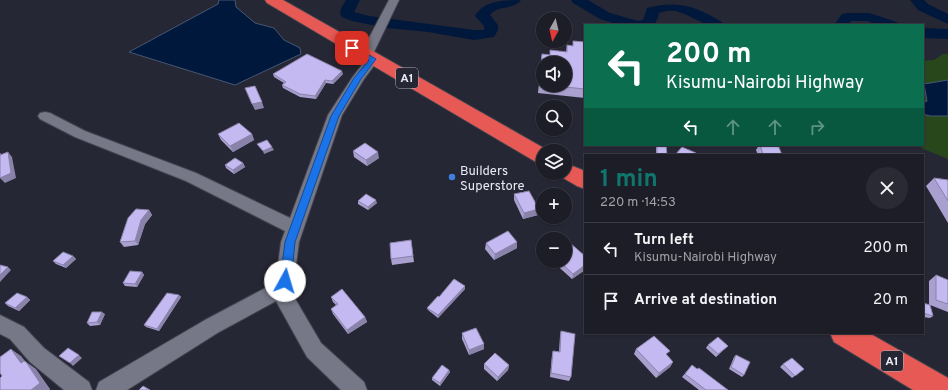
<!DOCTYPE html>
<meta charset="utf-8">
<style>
body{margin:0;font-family:Overpass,sans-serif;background:#292a33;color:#f1f3f6;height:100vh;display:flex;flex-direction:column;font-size:15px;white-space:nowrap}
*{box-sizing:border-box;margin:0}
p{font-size:13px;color:#a0a2a7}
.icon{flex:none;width:22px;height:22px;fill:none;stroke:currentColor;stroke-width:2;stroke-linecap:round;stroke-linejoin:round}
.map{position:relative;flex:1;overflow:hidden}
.details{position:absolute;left:584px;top:154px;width:340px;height:180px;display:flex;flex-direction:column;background:#1c1d27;border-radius:0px;box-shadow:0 1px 3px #0004,0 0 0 1px #3a3b44}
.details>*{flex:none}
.guide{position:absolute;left:584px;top:24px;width:340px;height:122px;border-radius:0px;box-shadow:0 1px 3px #0004,0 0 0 1px #3a3b44;background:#0b6e4f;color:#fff;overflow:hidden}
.needle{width:26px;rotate:188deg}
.fabs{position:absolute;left:536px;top:12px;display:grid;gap:8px}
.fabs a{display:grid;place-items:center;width:36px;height:36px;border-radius:50%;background:#1c1d27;box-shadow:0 1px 3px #0004,0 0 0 1px #3a3b44;font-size:20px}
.pin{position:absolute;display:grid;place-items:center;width:34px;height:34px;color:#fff;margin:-17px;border-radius:8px;box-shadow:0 2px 6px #0006}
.me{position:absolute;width:44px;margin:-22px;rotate:6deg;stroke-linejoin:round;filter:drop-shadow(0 0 3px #0008)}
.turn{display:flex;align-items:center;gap:14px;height:84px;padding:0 16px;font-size:18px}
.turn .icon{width:52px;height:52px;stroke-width:2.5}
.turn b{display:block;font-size:28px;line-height:34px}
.lanes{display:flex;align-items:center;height:38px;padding:0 16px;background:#0003;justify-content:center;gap:20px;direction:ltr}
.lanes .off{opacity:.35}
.round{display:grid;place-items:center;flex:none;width:42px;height:42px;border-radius:21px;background:#292a33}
.head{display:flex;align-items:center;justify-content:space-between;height:68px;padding:0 16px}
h1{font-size:24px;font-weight:700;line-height:30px;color:#0f766e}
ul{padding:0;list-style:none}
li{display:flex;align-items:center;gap:12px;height:52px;padding:0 16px;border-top:1px solid #3a3b44}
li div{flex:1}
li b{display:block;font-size:15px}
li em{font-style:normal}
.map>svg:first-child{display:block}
.green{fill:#28481c}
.water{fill:#00183c;stroke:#465773}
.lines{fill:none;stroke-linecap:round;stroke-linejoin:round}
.river{fill:#00183c;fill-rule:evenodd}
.minor-casing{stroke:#444550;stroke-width:2}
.highway-casing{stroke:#444550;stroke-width:2}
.minor{fill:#767887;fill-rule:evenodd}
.highway{fill:#e75954;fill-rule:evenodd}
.wall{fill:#a9a0cf}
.shaded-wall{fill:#8982a9}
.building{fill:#c4baf1;stroke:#8982a9}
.route{fill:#1a73e8;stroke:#114b97}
.shop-dot{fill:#3f7fe0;stroke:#262734;stroke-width:1.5}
.labels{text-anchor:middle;stroke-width:4;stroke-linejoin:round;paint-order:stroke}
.shield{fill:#262734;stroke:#afb0ba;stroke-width:1}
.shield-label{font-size:12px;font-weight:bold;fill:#eaebf4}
.poi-label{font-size:13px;fill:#eaebf4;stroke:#262734;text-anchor:start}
</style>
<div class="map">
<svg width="948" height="390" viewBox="0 0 948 390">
<rect width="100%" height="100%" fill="#262734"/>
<path class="green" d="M943 54H948V159L914 145H923V61L934 60Z"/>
<path class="water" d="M219 0H235L236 7 255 23 274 28 284 40 300 48 301 54 235 85 129 52 218 4Z
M948 80V116H930L923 114V103L927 101 924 84Z"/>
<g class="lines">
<path class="river" d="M346 0H360L354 12 369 16 474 30H484V26L475 16C484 0 504 0 521 0 514 10 497 5 490 15L498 25V30L494 37 474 40 428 32 387 28 352 21 342 17 340 14 341 8Z
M571 0H588L610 13 638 21 643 20 647 8C678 0 695 6 722 22L724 25C719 25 711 26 706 24 688 18 680 6 659 13L658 18 654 25H619L600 19 573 3Z
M910 0H924L928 4 948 14V24L918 10Z
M847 13H869L897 22 899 25H878L867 21H851L848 25H834L842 14Z
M923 28 948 29V39L923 38Z"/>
<defs>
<path id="minor" d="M389 0H399L372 56H377L379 59 364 79 342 115 299 242 294 281 290 290 321 343 364 382 367 390H341L307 357 276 301 219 332 127 390H96L99 382 205 320 273 284 276 280 281 242 285 231 186 181 75 137 40 119 38 116 40 113 45 112 50 113 85 131 196 173 290 218 328 115 352 78 367 58H362L360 55Z
M0 315 24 327 44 348 89 382 92 390H64L30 362 10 339 0 334Z"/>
<path id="highway" d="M265 0H283L549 151H543V164L536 162 267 3Z
M565 163 585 171V189L577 186 558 175 556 173H565Z
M830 333H869L948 378V390H913L834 342Z"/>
</defs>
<use href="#minor" class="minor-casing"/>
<use href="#highway" class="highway-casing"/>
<use href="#minor" class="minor"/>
<use href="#highway" class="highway"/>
</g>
<path class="wall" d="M573 41 585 42V98L538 93 542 54 550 55 566 52 567 45 573 46Z
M273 74H343L333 84 326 83 316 99 300 97 283 88 282 85 284 83 274 77Z
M218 134H252L254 140 233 152 221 140Z
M656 145H666L667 155H656Z
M759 145H773L782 155H758L756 150Z
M353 151 379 158 367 166 354 157Z
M243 163 245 167 234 174 226 168 225 165Z
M934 178 948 180V223L926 186Z
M514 194 539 209 538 215 523 219 514 200Z
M358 201 377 203 368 210 358 204Z
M149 210 152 215 145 224 138 245 124 247 120 242Z
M411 240 414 262 392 265 391 259Z
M517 242V248L494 260 485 249 486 243Z
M73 256 76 259 66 268 56 264 53 261Z
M585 256V270L572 279 552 261H565Z
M142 272 144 275 137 287 125 286 123 283Z
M936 275 948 280V312L930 305 933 316 930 318 923 317V303L929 305V281Z
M465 286V289L438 318 428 310 427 308 439 297Z
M179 295 181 297 159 331 146 327 144 325Z
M27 297 30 300 19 311 8 306 5 303Z
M331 297 365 317 367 322 348 334 333 314 331 309 336 305 333 302Z
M105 314 100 325 90 326 87 323Z
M561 331 571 377 569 381 550 377 552 355 553 351 559 352 560 336Z
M462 333 484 344V349L469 355 462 339Z
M708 345 728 346 716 357 706 348Z
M636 349 667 355 673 362 670 367 656 378 634 354Z
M736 355 744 375 742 377 729 369 734 357Z
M484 364 509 365 508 370 497 381 484 369Z
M783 364 804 369 792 378 780 367Z
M692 365 697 369 728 390H699L682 377Z
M449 370 450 372 440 386 432 380V378Z"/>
<path class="shaded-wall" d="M342 71 343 74 333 84 332 81Z
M325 80 326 83 316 99 315 96Z
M262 102 264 108 255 110 252 104Z
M252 134 254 140 233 152 230 146Z
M272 147 274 150 264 154 263 151Z
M8 152 12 157 16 178 5 183 0 178Z
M378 152 379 158 367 166 366 160Z
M243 163 245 167 234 174 233 170Z
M376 200 377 203 368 210V207Z
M539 209 538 215 523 219 524 213Z
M149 210 152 215 145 224 138 245 135 241 141 220Z
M517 242V248L494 260 495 254Z
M73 256 76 259 66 268 63 265Z
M585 265V270L572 279 573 274Z
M8 267 11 270 0 282V275Z
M142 272 144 275 137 287 135 284Z
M465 286V289L438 318V315Z
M179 295 181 297 159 331 157 329Z
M27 297 30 300 19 311 15 308Z
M102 312 105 314 100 325 97 322Z
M365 317 367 322 348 334 347 330Z
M484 344V349L469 355V350Z
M11 349 21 356 25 361 36 369 50 389V390H31L21 363Z
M79 355 82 358 73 366 70 363Z
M673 362 670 367 656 378 659 373Z
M509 365 508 370 497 381 498 377Z
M449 370 450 372 440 386V383Z"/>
<path class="building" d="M573 41 585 42V89L546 85H565V63H543V85L539 84 542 54 550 55V50L567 52V45L573 46Z
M307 54 342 71 332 81 325 80 315 96 300 94 282 85 286 82 273 74Z
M255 86 262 102 252 104 245 88Z
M239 123 252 134 230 146 218 134Z
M267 140 272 147 263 151 257 144Z
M365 143 378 152 366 160 353 151Z
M657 145H666L667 155H657Z
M760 145H778L782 155 763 154Z
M682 147 696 153 695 155H675Z
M8 152 11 173 0 178V153V155Z
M235 158 243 163 233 170 225 165Z
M934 178 948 180V201Z
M529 191 539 209 524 213 514 194Z
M366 194 376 200 368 207 358 201Z
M136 209 149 210 141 220 135 241 120 242 128 218Z
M508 231 517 242 495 254 486 243Z
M411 240 413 256 391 259 390 243Z
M570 243 585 256V265L573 274 559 261H565V247Z
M63 252 73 256 63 265 53 261Z
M0 265 8 267 0 275Z
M130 271 142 272 135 284 123 283Z
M936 275 948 280V304L936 300Z
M454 279 465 286 438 315 427 308 438 296 439 297Z
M342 289 365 317 347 330 331 309 338 304 331 297Z
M17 293 27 297 15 308 5 303Z
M167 293 179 295 157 329 144 325Z
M923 303 930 305 933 316 923 313Z
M92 312H102L97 322 87 323Z
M476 328 484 344 469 350 462 333Z
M561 331 575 334 571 377 551 373 553 351 560 352Z
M654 336 670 351 666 354 673 362 659 373 636 349Z
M718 337 728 346 718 354 708 345Z
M68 348 79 355 70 363 59 356Z
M11 349 21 363 24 361 26 362 40 383 31 390H0V378L2 376 0 373V357Z
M495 353 509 365 498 377 484 364Z
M736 355 750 362 744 375 731 367Z
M792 358 804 369 795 376 783 364Z
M442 365 449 370 440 383 432 378Z
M692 365 697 369 699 368 728 390H706L685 374Z
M143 386 150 390H139Z"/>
<path class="route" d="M352 45 376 59 361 79 339 116 295 242 291 281 289 284 285 285 282 284 280 281 285 242 331 116 354 78 369 60 350 49 349 48Z"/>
<circle class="shop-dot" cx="452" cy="177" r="4"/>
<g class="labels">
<g class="shield">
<rect x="396" y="68" width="22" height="20" rx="3"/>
<rect x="881" y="351" width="22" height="20" rx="3"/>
</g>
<g class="shield-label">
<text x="407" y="82">A1</text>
<text x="892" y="365">A1</text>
</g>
<g class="poi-label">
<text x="460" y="175">Builders<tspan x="460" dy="15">Superstore</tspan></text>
</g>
</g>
</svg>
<div class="fabs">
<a><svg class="needle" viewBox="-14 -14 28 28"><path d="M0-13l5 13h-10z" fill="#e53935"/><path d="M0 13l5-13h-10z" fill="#a0a2a7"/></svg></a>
<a><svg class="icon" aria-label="sound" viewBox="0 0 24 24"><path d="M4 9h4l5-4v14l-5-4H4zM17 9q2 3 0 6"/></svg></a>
<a><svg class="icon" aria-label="search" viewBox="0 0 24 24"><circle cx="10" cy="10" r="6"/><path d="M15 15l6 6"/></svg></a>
<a><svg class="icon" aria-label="layers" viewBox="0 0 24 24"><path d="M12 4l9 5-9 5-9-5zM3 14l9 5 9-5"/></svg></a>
<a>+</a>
<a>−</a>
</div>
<div class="pin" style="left:352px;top:48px;background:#d93025"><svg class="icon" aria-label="arrive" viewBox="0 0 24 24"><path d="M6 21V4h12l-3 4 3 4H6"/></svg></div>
<svg class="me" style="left:285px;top:281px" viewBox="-20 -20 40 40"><circle r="19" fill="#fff"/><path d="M0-13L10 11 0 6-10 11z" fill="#1a73e8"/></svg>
<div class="guide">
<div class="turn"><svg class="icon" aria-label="left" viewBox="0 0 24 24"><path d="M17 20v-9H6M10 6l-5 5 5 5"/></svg><div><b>200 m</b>Kisumu-Nairobi Highway</div></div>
<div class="lanes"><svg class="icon" aria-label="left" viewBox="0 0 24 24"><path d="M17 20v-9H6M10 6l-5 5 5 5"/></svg><svg class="icon off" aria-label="ahead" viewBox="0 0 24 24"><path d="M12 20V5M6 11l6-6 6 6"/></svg><svg class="icon off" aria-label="ahead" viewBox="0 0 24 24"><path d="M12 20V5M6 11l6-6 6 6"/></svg><svg class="icon off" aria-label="right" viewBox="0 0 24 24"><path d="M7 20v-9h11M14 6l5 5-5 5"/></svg></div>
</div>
<section class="details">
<div class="head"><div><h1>1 min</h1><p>220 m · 14:53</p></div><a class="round"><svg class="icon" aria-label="close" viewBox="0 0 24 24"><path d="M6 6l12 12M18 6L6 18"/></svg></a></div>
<ul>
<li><svg class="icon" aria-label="left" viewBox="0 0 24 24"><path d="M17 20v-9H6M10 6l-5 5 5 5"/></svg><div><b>Turn left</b><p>Kisumu-Nairobi Highway</p></div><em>200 m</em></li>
<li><svg class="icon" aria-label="arrive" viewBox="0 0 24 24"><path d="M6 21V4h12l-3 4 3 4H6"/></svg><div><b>Arrive at destination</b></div><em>20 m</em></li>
</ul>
</section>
</div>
